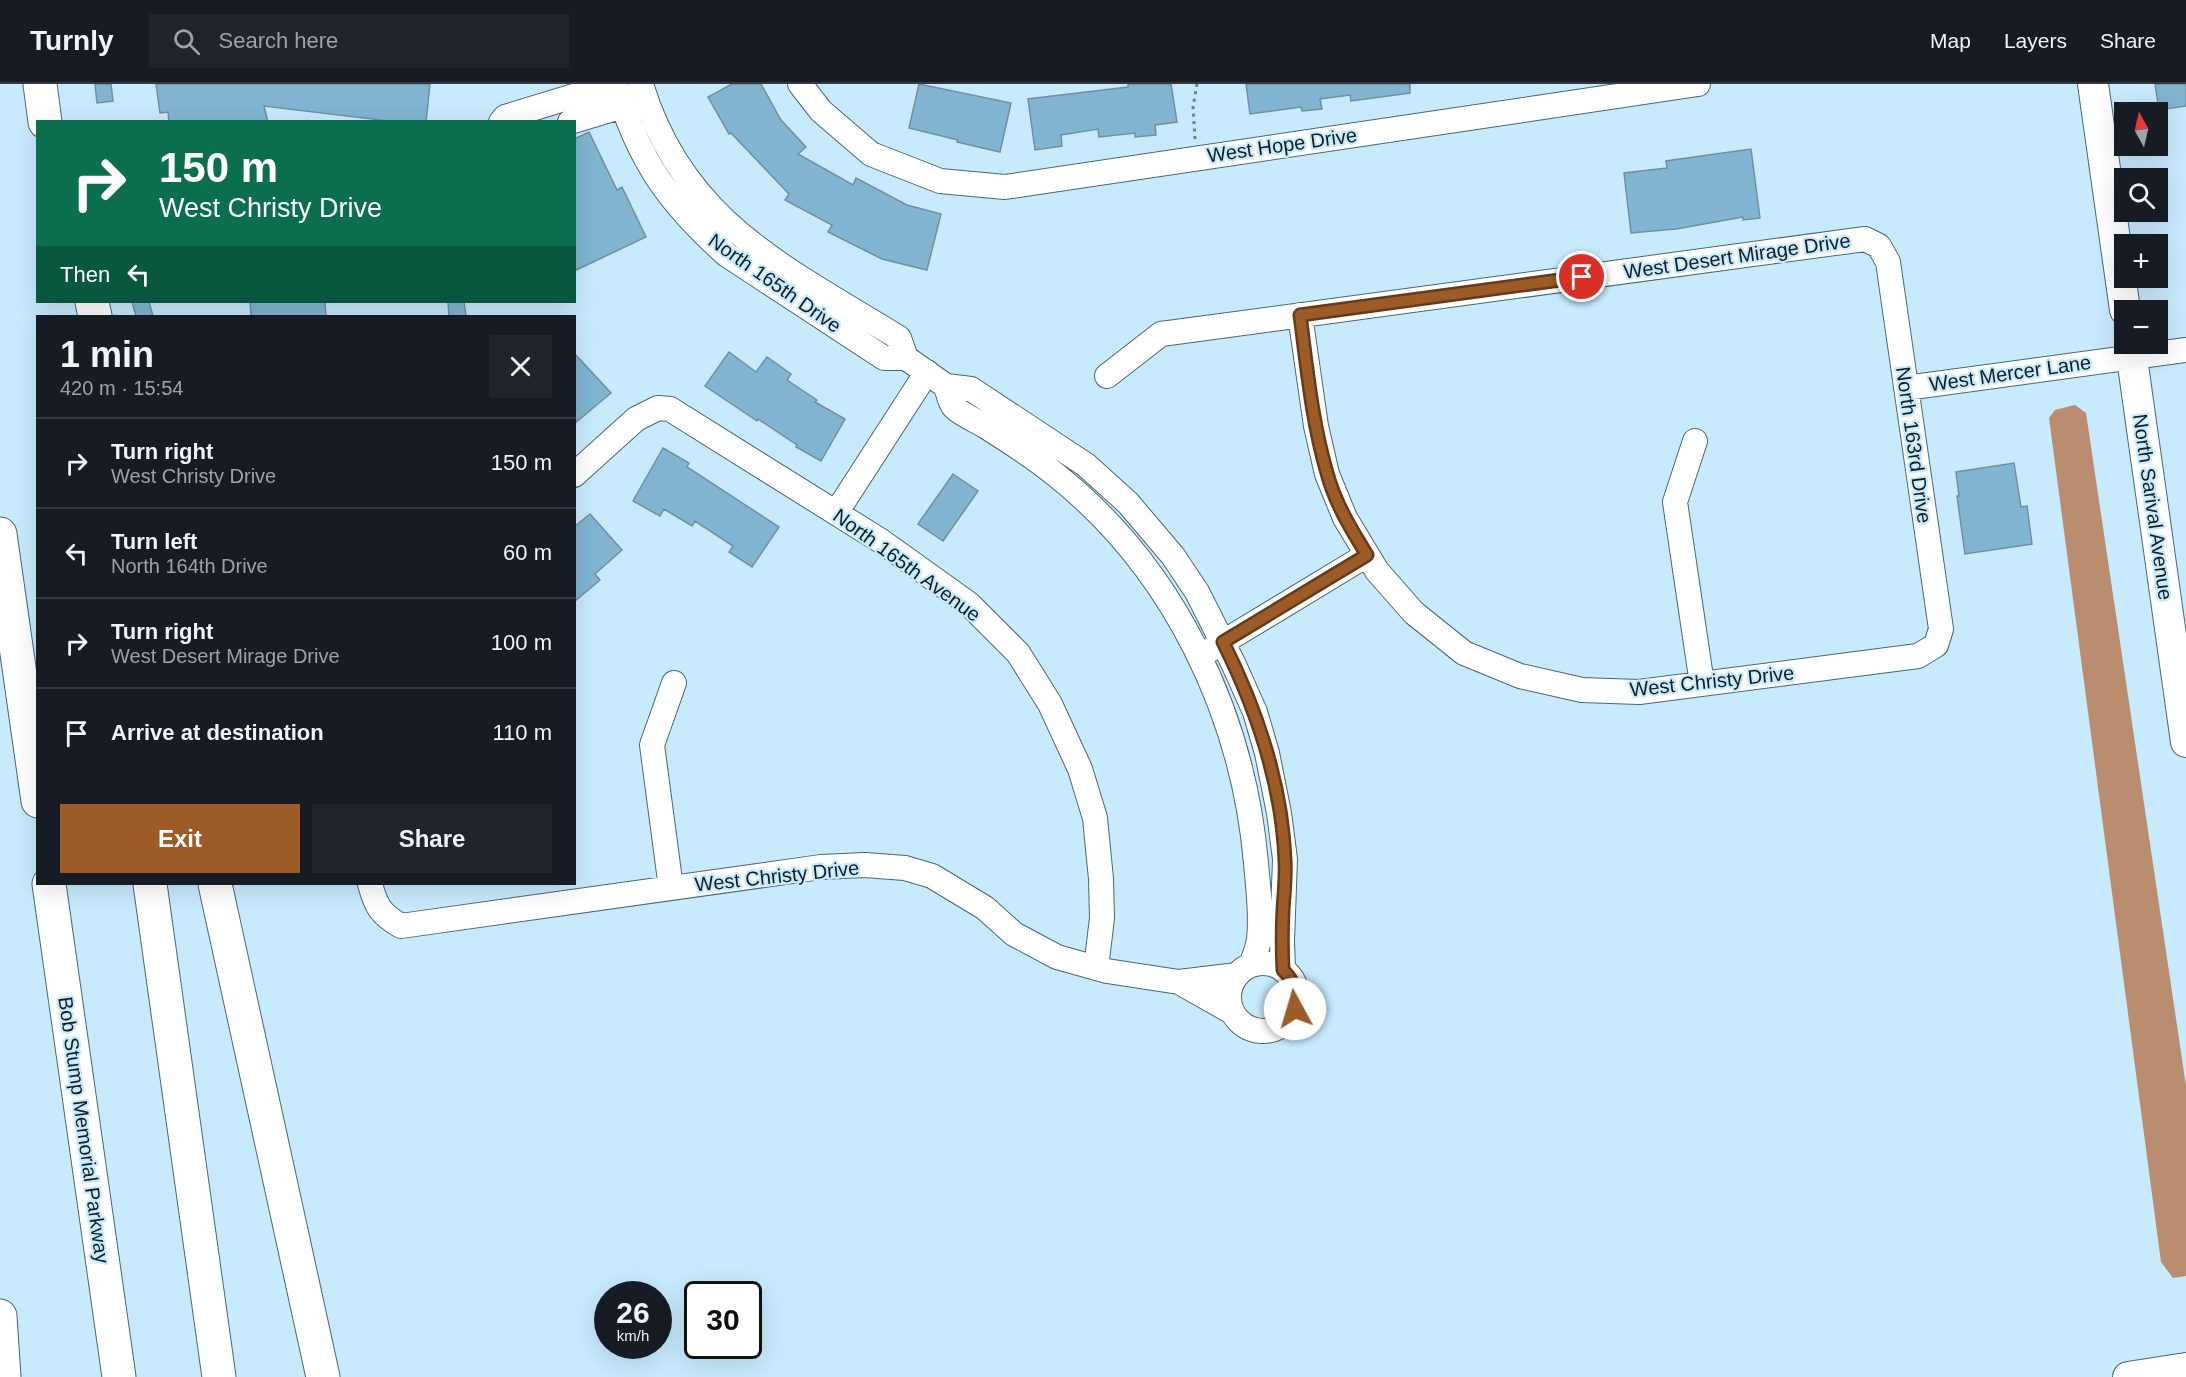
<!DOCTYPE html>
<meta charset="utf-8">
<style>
body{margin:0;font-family:Arial,sans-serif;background:#20242c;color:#f1f3f6;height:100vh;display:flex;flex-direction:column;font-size:22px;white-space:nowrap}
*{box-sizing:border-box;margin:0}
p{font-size:20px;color:#9ea1a6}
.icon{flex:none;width:33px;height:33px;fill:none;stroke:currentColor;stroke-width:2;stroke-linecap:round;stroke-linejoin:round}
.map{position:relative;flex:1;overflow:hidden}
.sheet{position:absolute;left:36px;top:231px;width:540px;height:570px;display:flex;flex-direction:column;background:#171b24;border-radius:0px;box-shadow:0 6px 24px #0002}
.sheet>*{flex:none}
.guide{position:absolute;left:36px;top:36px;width:540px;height:183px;border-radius:0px;box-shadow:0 6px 24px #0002;background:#0b6e4f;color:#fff;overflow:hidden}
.needle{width:39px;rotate:352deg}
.fabs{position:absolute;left:2114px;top:18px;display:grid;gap:12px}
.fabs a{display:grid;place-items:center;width:54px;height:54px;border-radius:0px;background:#171b24;box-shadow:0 6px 24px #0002;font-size:30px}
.speed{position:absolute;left:594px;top:1197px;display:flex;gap:12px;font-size:30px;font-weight:700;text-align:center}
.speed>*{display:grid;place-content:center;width:78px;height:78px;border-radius:50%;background:#171b24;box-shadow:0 6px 24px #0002;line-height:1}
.speed small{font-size:15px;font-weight:400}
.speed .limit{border:3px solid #111;border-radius:9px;background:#fff;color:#111}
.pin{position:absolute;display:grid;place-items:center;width:51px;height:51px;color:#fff;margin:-26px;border:3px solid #fff;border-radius:50%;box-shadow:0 2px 6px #0007}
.me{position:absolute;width:66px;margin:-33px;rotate:354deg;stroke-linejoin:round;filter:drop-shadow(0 0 4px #0008)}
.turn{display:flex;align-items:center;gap:21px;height:126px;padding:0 24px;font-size:27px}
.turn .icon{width:78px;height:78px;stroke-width:2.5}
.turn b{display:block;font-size:42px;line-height:51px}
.then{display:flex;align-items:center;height:57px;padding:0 24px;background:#0003;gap:12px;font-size:22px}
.round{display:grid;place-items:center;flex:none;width:63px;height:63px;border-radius:0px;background:#20242c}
.headline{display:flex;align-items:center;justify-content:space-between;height:102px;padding:0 24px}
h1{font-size:36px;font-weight:700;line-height:45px}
.primary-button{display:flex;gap:12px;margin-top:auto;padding:12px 24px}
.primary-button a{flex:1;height:69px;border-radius:0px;background:#9c5b27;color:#fff;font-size:24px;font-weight:700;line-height:69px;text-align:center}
.primary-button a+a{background:#20242c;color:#f1f3f6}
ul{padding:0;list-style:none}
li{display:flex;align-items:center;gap:18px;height:90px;padding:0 24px;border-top:2px solid #363941}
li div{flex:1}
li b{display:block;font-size:22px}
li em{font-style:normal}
header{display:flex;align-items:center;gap:36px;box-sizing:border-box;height:84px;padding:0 30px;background:#171b24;border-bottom:2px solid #363941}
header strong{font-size:28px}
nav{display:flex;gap:33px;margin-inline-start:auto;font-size:21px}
.search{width:420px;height:54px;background:#20242c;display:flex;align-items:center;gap:15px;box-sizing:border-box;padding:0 21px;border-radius:0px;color:#9ea1a6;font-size:22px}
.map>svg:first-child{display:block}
.water{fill:#b98d6e}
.building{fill:#81b5d1;stroke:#7090a1;stroke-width:1.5}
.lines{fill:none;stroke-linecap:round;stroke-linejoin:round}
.minor-casing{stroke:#496777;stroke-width:26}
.major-casing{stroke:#496777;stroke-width:32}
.highway-casing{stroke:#496777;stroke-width:35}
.path{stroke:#6a818d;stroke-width:3;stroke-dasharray:3 4.5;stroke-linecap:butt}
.minor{stroke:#fff;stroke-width:24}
.major{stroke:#fff;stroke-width:30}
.highway{stroke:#fff;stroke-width:33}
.route-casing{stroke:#653b19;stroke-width:15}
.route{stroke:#9c5b27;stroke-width:10}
.labels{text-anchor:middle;stroke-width:4.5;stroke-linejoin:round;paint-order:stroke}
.street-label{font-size:20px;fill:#111e24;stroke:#c8eafd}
</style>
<header>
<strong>Turnly</strong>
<div class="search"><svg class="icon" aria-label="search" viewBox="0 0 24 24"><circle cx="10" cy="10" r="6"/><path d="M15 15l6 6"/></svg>Search here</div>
<nav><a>Map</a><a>Layers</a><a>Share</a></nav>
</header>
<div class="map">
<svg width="2186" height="1293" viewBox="0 0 2186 1293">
<rect width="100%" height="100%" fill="#c8eafd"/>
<path class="water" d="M2075 321 2086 329 2186 1002V1192L2173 1194 2161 1178 2049 334 2055 326Z"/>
<path class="building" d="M95 0H111L113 17 97 19Z
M156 0H430L426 38H397L264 22 268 38H169L168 28 160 29Z
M732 0H761L781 36 806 63 798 70 853 101 856 94 907 121 941 130 927 186 882 175 828 148 832 141 785 116 789 110 731 49 729 50 708 13Z
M919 0 1011 19 1000 68 957 58 958 56 909 44Z
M1128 0H1171L1177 38 1155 41 1156 51 1135 53V49L1099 53 1098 45 1061 51 1062 62 1035 66 1028 15 1128 3Z
M1246 0H1410V9L1351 17 1350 11 1320 15 1322 25 1302 27 1301 23 1250 30Z
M2155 0H2186V22L2159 26Z
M589 48 617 106 622 103 646 153 574 187V55Z
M1751 65 1760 134 1743 136V133L1676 145 1631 149 1624 89 1667 84 1666 77Z
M132 218H149L153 232H136Z
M250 218H325L326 232H251Z
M448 218H464L466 232H449Z
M729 268 756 288 767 273 791 290 787 296 817 316 815 318 845 335 821 377 796 363 797 361 758 335 757 337 705 302Z
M574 269 611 309 574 340Z
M663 364 689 379 687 383 779 443 752 483 729 468 733 462 695 437 692 442 664 425 660 432 633 417Z
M2014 379 2021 423 2027 422 2032 460 1965 470 1957 412H1959L1956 388Z
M953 390 978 407 943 457 918 440Z
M590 430 622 466 595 490 600 496 574 518V443Z"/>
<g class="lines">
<defs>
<path id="minor" d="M616 0C638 76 669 119 727 171L884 274H906
M641 0C682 138 786 184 899 254L906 274 946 302 971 305 1086 381 1128 419 1173 472 1197 508 1234 581 1255 628 1267 669 1279 729 1285 775 1282 857 1283 886
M800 0 821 27 871 70 940 97 1005 103 1698 0
M501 38 505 33 613 0
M570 38 623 22
M1107 292 1161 250 1865 155 1879 162 1888 178 1941 545 1936 561 1918 572 1639 608 1582 606 1520 592 1464 569 1414 529 1377 487 1345 434 1327 390 1316 342 1300 231
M946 302C948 309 950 319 954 323 962 331 975 336 985 342 1009 357 1034 373 1056 391 1174 485 1243 630 1256 779 1258 803 1262 831 1259 855 1258 864 1254 873 1251 881
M1906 304 2186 266
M1695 357 1675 418 1702 600
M574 391 636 335 658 324 670 325 881 457 969 520 1018 569 1050 620 1080 685 1095 734 1101 795 1102 834 1096 884
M836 429 927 288
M1210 566 1367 471
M370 800C376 822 380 830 401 842L821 783 865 781 905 784 932 792 985 824 1014 850 1057 873 1107 887 1179 898 1237 891
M671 804 652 661 674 599
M1229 913a34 34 0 1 1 68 0a34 34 0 1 1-68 0Z
M1179 898 1232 928"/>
<path id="major" d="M2093 0 2125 226
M2130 260 2186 658
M2128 1293 2186 1284"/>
<path id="highway" d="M40 0 45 38
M92 218 95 232
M0 450 38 717
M49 800 119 1293
M150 800 219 1293
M215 800 323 1293
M0 1232 4 1293"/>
</defs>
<use href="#minor" class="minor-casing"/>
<use href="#major" class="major-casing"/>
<use href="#highway" class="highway-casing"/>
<path class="path" d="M1195 55 1193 23 1197 0"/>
<use href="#minor" class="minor"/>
<use href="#major" class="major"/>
<use href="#highway" class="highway"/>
</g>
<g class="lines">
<defs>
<path id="route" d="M1295 925C1298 909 1295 898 1283 886 1282 866 1282 846 1283 826 1284 810 1286 793 1285 776 1282 701 1256 624 1223 558L1367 471C1351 445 1335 419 1327 389 1312 338 1307 284 1300 231L1582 193"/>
</defs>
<use href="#route" class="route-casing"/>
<use href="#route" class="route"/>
</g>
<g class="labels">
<g class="street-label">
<text transform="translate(1282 61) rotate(-8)" y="7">West Hope Drive</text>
<text transform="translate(1737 172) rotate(-8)" y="7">West Desert Mirage Drive</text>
<text transform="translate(775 199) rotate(35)" y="7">North 165th Drive</text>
<text transform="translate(2010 289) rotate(-8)" y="7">West Mercer Lane</text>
<text transform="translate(1914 361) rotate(82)" y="7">North 163rd Drive</text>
<text transform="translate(2153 423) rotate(82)" y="7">North Sarival Avenue</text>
<text transform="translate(907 481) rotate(36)" y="7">North 165th Avenue</text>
<text transform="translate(1712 597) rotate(-6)" y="7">West Christy Drive</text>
<text transform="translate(777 792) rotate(-6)" y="7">West Christy Drive</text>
<text transform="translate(84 1046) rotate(82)" y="7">Bob Stump Memorial Parkway</text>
</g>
</g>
</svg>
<div class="fabs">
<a><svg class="needle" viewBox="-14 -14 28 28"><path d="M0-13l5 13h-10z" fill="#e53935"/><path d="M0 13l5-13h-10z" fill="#9ea1a6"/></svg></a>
<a><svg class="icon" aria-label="search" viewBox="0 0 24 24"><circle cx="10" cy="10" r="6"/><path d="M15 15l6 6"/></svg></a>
<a>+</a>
<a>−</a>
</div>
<div class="speed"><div>26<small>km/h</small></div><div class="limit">30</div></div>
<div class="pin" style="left:1582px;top:193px;background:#d93025"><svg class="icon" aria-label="arrive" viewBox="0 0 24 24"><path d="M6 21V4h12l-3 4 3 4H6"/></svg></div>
<svg class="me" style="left:1295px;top:925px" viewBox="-20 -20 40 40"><circle r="19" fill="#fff"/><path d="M0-13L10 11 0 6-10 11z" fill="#9c5b27"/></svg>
<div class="guide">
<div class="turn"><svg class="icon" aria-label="right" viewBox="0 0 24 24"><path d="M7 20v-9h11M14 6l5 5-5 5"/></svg><div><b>150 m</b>West Christy Drive</div></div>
<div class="then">Then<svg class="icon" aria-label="left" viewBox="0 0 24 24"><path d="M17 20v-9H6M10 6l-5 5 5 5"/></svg></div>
</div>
<section class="sheet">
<div class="headline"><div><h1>1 min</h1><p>420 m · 15:54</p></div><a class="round"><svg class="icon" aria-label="close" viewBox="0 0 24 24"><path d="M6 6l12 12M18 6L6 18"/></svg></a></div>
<ul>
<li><svg class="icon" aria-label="right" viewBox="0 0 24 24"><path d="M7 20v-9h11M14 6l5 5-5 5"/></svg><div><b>Turn right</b><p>West Christy Drive</p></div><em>150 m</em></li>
<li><svg class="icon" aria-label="left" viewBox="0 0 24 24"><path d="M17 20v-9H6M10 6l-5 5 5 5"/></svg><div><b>Turn left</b><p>North 164th Drive</p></div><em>60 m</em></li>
<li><svg class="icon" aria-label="right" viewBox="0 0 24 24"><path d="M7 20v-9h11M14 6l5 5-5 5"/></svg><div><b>Turn right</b><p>West Desert Mirage Drive</p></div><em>100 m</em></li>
<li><svg class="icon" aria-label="arrive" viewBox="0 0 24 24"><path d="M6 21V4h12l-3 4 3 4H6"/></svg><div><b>Arrive at destination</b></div><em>110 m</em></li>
</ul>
<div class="primary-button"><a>Exit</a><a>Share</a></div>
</section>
</div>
